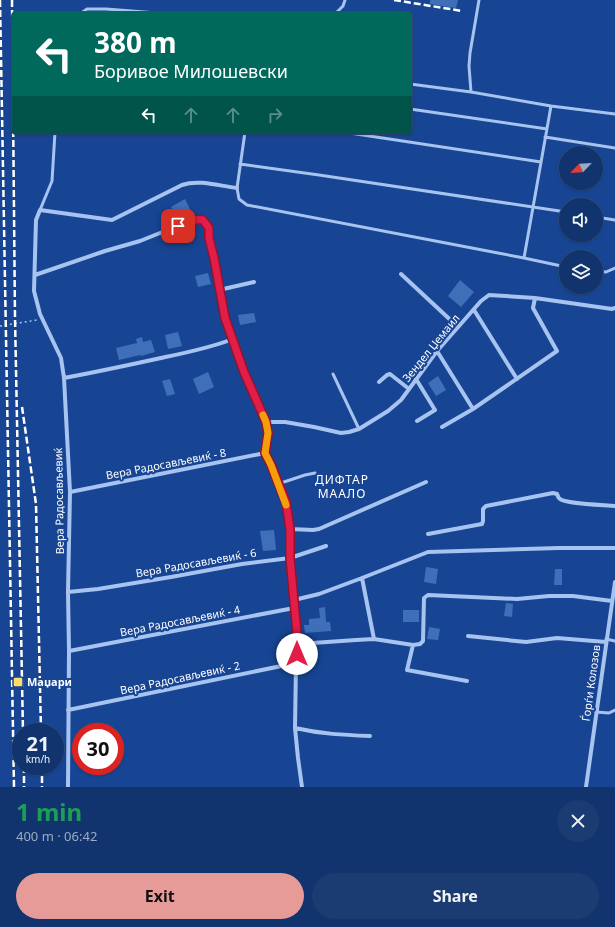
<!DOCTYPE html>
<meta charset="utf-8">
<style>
body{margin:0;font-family:"Noto Sans",sans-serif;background:#1a3c73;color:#f1f3f6;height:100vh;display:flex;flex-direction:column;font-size:15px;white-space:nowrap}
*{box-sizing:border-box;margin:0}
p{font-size:13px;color:#9caac2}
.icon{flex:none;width:22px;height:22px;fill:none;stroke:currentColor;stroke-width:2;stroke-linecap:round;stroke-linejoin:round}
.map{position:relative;height:787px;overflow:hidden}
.drawer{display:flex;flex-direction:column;background:#11346e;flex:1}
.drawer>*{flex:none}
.top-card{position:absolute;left:12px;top:12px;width:400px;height:122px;border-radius:4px;box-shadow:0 1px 3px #0004,0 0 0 1px #304f81;background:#00695c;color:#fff;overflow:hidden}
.needle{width:26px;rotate:245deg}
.fabs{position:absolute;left:559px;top:146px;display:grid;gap:8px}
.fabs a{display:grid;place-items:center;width:44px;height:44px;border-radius:50%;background:#11346e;box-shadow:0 1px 3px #0004,0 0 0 1px #304f81;font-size:20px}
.speed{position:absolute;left:12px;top:723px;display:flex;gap:8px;font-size:20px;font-weight:700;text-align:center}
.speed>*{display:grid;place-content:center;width:52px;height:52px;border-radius:50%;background:#11346e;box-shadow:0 1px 3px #0004,0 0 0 1px #304f81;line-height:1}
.speed small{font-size:10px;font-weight:400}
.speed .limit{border:6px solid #d22;background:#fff;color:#111}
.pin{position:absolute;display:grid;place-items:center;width:34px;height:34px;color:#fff;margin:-17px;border-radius:8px;box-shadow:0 2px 6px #0006}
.me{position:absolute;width:44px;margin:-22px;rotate:0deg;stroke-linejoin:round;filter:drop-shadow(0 0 3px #0008)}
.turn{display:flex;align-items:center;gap:14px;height:84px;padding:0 16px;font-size:18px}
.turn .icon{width:52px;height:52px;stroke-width:2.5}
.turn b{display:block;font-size:28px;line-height:34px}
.lanes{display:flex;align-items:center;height:38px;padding:0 16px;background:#0003;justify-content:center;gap:20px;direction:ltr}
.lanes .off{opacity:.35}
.round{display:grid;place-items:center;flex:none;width:42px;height:42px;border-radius:21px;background:#1a3c73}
.headline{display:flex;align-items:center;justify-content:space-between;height:68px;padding:0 16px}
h1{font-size:24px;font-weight:700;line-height:30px;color:#1e9e55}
.button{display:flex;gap:8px;margin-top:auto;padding:8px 16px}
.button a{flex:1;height:46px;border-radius:24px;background:#e69b98;color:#111;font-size:16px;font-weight:700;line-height:46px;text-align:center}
.button a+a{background:#1a3c73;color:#f1f3f6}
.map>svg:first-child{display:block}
.building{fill:#406fba}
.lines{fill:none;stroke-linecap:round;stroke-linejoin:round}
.path{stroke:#a7c3f0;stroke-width:1.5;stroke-dasharray:2 3;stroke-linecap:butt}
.service{stroke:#a7c3f0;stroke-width:3}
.minor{stroke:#a7c3f0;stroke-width:4}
.rail{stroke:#fff;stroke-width:2.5;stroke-dasharray:7 3;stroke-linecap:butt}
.route-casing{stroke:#92132f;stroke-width:10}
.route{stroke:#e11d48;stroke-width:7}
.slow{stroke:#f59e0b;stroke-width:7}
.poi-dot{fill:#fd6;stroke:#174593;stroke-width:1.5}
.labels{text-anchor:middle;stroke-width:4;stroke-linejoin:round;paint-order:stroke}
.street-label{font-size:11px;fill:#fff;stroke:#174593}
.poi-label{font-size:11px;font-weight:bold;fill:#fff;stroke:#174593;text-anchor:start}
.neighbourhood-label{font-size:12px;letter-spacing:1px;fill:#fff;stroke:#174593}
</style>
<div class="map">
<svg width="615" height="787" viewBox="0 0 615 787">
<rect width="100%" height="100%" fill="#174593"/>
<path class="building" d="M430 0H458L456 8 430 4Z
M185 199 190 209 175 216 171 207Z
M208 273 211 284 198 287 195 276Z
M460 280 474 292 461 307 448 296Z
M254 313 256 322 240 325 238 315Z
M178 332 182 346 168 349 165 335Z
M142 337 143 342 151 340 155 352 141 356 140 355 119 360 116 348 137 343 136 339Z
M208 372 214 387 199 394 193 379Z
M438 376 446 390 436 396 428 383Z
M170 379 175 394 167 396 162 381Z
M274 530 276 550 263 551 260 531Z
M426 567 438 569 436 584 424 582Z
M555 569H562V585H554Z
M506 603 513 604 512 617 504 616Z
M325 607 326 622H330L331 631 305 633 304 625H309V619L320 618 319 608Z
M403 610H419V622H403Z
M429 627 440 629 438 640 427 639Z"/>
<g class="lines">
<path class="path" d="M0 326 37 320"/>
<path class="service" d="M80 14 87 9H106L170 14
M335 14 343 6 345 0
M410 84 471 92 551 106 615 114
M471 92 469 66 470 53 479 0
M410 109 547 129
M245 132 237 188 239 199 247 205 524 258 566 267
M343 132 541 162
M545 137 615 148
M240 164 319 175 566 212
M40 210 52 181 55 132
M596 217 615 220
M524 258 551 106
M596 271 606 272 615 268
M333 374 359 429
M278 484 305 475 315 473
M606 639 615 641
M596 712 609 713 615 710"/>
<path class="minor" d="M401 274 458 327
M35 275 105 251 140 241 195 219 203 220 209 228V239L214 258 219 290 225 318 244 372 266 422 268 433 265 453 271 465 286 502 290 529V558L298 644 296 663 295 728 298 758 302 787
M219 290 254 282
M474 310 517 379
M437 351 473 409
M64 378C96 372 129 365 161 358 185 353 210 348 233 339
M416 379 435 410 417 421
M379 382 387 375 390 374 409 389
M266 422H285L314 427 341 433 349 432 359 429 388 411 401 400 437 351 481 301 489 295 535 298 612 309 615 308
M442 427 473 409 557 351 533 308 535 298
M70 492 265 453
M290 529 313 530 319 529 426 482
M428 534 482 524 483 521V509L486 506 553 493 557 494C558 496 558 498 560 499 565 504 606 505 615 506
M362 578 374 639
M68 592 98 589 171 577 242 564 290 558 326 546
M294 600 319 594 362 578 428 552 559 548H615
M468 636 526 642 557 638 606 642
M298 644 356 640 374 639 413 645 420 644 423 641 424 598 428 595 517 599 549 596H573L612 601
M413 645 407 670 467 681
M69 651 294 608
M68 710 296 663
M295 728C321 734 344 735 370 736
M68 787 69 651 68 592 70 492 64 378 61 358 40 314 34 291 36 220 40 210 112 220 182 185C199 179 219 186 237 188
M586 787 615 582"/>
<path class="rail" d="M0 0 14 787
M12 0 15 317 23 732
M394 0 462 11
M22 407 36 504 41 732
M24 766V787
M42 766V787"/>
</g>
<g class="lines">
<defs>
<path id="route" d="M178 226C186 223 195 218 203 220L209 228V238L214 258 225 318 244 372 266 422 268 433 265 453 271 465 286 502 290 529V558L298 644 297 654"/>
</defs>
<use href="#route" class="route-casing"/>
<use href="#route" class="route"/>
<path class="slow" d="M263 415 266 422 268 433 265 453 271 465 286 505"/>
</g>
<rect class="poi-dot" x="13" y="677" width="10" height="10" rx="2"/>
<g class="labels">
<g class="street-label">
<text transform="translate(431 348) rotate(-51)" y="4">Зендел Џемаил</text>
<text transform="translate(166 464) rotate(-11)" y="4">Вера Радосављевиќ - 8</text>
<text transform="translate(59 501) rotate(-91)" y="4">Вера Радосављевиќ</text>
<text transform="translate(196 563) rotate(-10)" y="4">Вера Радосављевиќ - 6</text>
<text transform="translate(180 621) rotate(-11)" y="4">Вера Радосављевиќ - 4</text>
<text transform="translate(180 678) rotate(-12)" y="4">Вера Радосављевиќ - 2</text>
<text transform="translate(591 683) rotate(-82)" y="4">Ѓорѓи Колозов</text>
</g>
<g class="poi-label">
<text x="27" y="686">Маџари</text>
</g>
<g class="neighbourhood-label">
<text x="342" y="484">ДИФТАР<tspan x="342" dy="14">МААЛО</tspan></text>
</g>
</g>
</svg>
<div class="fabs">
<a><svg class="needle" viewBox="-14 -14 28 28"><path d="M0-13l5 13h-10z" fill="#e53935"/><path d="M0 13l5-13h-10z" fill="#9caac2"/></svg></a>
<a><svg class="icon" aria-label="sound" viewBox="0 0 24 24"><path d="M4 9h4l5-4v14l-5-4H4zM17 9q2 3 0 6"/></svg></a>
<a><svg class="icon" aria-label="layers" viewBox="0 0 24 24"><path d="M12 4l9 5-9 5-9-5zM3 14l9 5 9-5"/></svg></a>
</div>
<div class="speed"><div>21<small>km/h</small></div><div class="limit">30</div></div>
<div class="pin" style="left:178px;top:226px;background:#d93025"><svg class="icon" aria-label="arrive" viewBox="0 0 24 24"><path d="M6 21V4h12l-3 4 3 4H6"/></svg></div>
<svg class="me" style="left:297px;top:654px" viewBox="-20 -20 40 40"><circle r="19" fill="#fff"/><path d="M0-13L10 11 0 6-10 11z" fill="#e11d48"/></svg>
<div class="top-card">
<div class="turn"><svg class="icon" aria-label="left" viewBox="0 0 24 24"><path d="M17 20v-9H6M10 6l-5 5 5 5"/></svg><div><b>380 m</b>Боривое Милошевски</div></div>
<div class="lanes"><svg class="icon" aria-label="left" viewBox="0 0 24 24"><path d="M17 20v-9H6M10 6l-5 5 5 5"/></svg><svg class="icon off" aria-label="ahead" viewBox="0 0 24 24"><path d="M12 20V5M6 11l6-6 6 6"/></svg><svg class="icon off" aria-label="ahead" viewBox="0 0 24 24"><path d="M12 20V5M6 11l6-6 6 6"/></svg><svg class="icon off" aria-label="right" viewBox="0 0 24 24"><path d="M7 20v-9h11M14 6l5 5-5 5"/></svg></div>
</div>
</div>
<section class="drawer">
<div class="headline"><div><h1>1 min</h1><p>400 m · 06:42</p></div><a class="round"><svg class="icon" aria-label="close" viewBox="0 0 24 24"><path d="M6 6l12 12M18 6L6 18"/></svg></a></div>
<div class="button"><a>Exit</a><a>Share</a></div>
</section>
